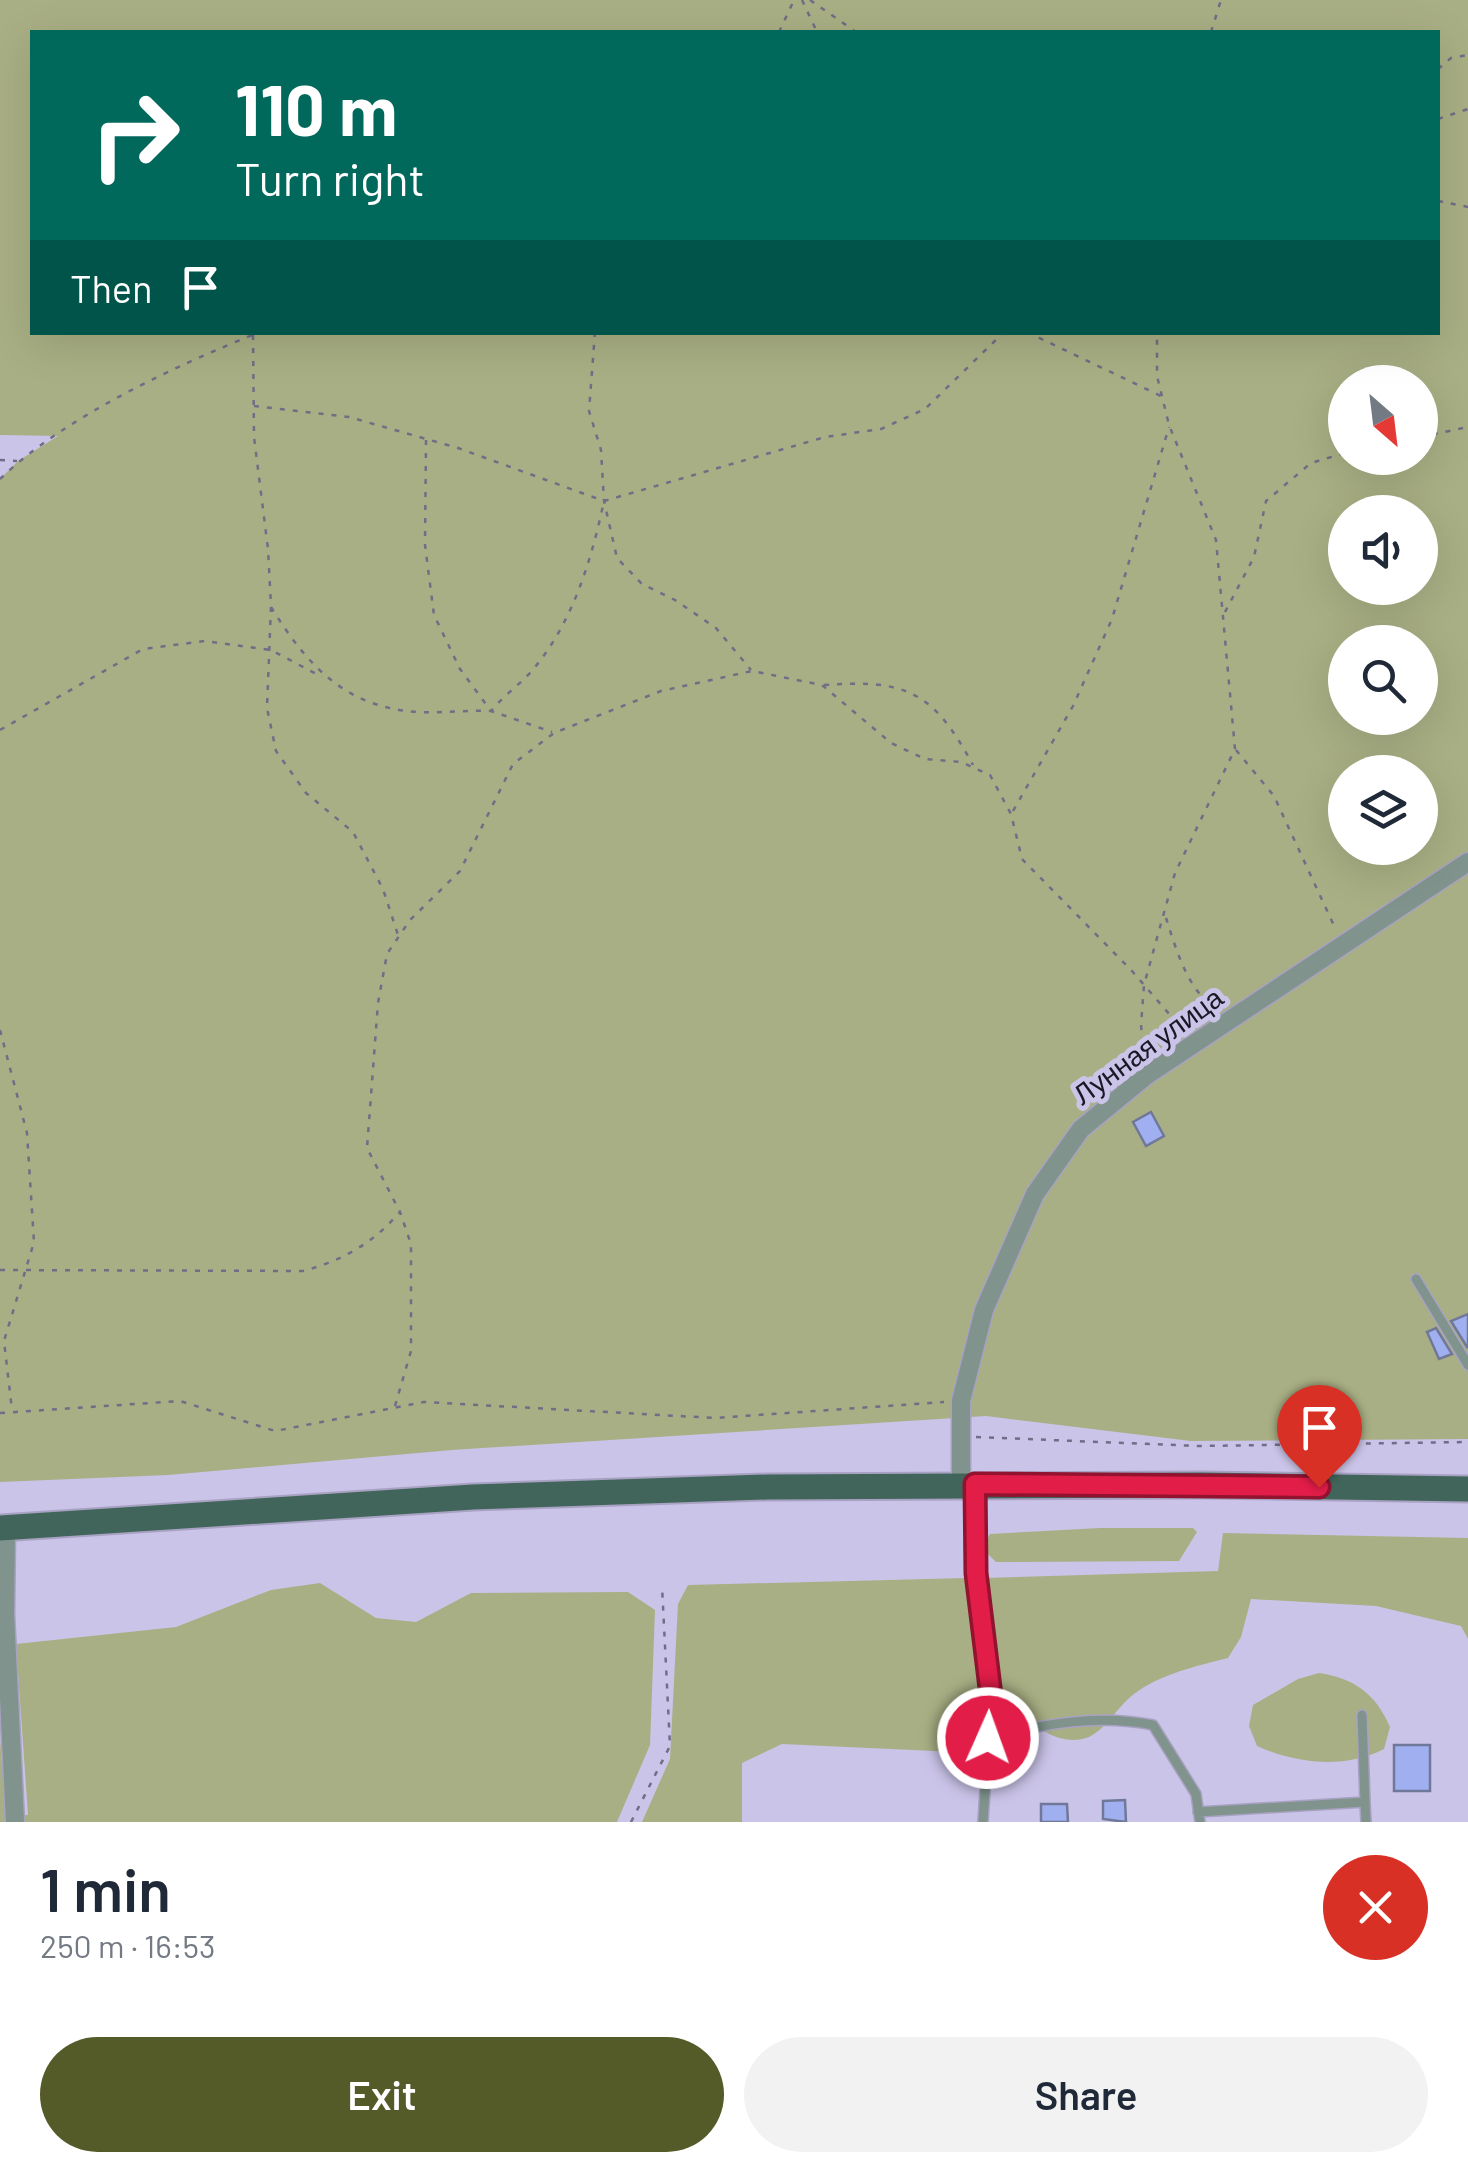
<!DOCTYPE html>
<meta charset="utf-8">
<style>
body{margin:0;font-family:Barlow,sans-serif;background:#f2f2f3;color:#1f2937;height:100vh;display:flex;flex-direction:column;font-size:38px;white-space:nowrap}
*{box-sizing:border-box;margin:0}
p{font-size:32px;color:#747a83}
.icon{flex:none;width:55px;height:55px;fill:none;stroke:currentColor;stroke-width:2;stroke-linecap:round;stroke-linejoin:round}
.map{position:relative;height:1822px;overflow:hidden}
.details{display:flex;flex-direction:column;background:#fff;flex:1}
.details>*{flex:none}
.top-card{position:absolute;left:30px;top:30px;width:1410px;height:305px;border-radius:0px;box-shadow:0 10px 40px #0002;background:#00695c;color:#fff;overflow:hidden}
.needle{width:65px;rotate:152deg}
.controls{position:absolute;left:1328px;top:365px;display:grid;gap:20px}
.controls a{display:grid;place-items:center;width:110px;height:110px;border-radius:50%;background:#fff;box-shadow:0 10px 40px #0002;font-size:50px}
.pin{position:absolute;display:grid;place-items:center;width:85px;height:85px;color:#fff;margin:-102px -42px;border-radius:50% 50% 50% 0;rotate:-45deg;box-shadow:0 0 10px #0007}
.pin .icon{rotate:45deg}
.me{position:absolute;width:110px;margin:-55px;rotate:2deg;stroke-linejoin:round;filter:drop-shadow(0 0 8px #0008)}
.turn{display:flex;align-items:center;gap:35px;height:210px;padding:0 40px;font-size:45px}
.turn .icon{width:130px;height:130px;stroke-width:2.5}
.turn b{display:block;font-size:70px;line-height:85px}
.then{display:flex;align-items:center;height:95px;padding:0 40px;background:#0003;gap:20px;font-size:38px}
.round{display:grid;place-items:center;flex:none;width:105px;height:105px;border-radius:52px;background:#f2f2f3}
.summary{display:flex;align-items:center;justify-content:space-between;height:170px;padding:0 40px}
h1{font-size:60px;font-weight:600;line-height:75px}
.primary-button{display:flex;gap:20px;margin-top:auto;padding:20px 40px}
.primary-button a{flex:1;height:115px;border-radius:60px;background:#545a28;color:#fff;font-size:40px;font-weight:600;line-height:115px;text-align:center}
.primary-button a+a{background:#f2f2f3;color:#1f2937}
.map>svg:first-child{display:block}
.green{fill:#a9af84;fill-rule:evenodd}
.building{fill:#a0aff0;stroke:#707899;stroke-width:2.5}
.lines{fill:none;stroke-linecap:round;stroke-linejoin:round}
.service-casing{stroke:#a8a2c2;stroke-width:12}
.minor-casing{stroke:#a8a2c2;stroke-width:21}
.primary-casing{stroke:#a8a2c2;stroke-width:29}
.path{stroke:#726d86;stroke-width:2.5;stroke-dasharray:5 8;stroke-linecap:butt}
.service{stroke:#80938d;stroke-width:9}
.minor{stroke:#80938d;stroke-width:18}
.primary{stroke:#41655b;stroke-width:25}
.route-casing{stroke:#92132f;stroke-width:25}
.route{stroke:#e11d48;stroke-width:18}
.labels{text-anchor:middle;stroke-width:10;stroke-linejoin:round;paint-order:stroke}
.street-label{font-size:28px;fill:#1b1826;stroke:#cbc4e9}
</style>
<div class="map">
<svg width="1468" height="1822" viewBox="0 0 1468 1822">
<rect width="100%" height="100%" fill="#cbc4e9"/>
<path class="green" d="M0 0H1468V1439L1191 1441 986 1416 452 1450 168 1475 0 1482V479L18 461 58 436 0 435ZM32 32H1438V332H32ZM1345 382H1420V458H1345ZM1345 512H1420V588H1345ZM1345 642H1420V718H1345ZM1345 772H1420V848H1345Z
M1100 1528H1193L1197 1532 1179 1561 996 1562 982 1548 990 1534Z
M1223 1533 1468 1538V1639L1461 1626 1376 1606 1251 1599 1241 1637 1228 1658C1197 1666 1160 1674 1134 1694 1119 1705 1106 1729 1089 1737 1056 1750 1022 1717 1002 1696L985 1578 1218 1571Z
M967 1578 976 1647 980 1736 956 1752 782 1744 742 1763V1822H642L670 1759 678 1604 688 1585Z
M320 1583 376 1618 416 1622 471 1593 628 1592 655 1610 650 1745 617 1822H0V1738L6 1815H28L16 1644 176 1627 271 1590Z
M1319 1673C1354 1678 1376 1694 1390 1727L1384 1749C1345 1769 1297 1764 1257 1746L1249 1726 1253 1705 1298 1679Z"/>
<path class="building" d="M1151 1112 1164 1136 1146 1146 1133 1122Z
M1468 1314V1346L1467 1347 1451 1321Z
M1436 1328 1452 1354 1439 1359 1427 1332Z
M1394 1745H1430V1791H1394Z
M1125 1800 1126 1822 1103 1819V1801Z
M1041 1804H1067L1068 1822H1041Z"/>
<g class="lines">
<defs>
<path id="service" d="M1416 1279 1468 1365
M975 1491 976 1573 991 1696 983 1822
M1362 1715 1365 1802
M988 1738C1043 1724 1097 1714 1153 1725L1196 1794 1200 1822
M1198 1812 1365 1802 1366 1822"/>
<path id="minor" d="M961 1484V1401L984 1310 1035 1194 1081 1129 1147 1075 1468 862
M6 1527 5 1614 15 1822"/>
<path id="primary" d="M0 1528 473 1497 767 1487 1202 1485 1468 1489"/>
</defs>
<use href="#service" class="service-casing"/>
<use href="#minor" class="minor-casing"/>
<use href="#primary" class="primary-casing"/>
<path class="path" d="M802 0 817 32
M810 0 856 32
M779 32 794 0
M1211 32 1221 0
M1438 69 1451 58 1468 55
M1438 119 1468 109
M1438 201 1468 207
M595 332 589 411 601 450 604 501 617 558 642 584 675 600 716 628 751 670
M1027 332 1161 396
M253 335 254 437 268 549 271 606 267 708 276 751 306 793 353 832 383 889 398 935
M254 406 349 417 458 448 604 501 825 437 881 429 925 409 1004 332
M1420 437 1468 427
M426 440 425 545 434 615 460 669 491 711 552 732
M0 460 17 461
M0 479C64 417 177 365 260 332
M271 607C307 665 345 708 419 712 443 713 467 710 491 711 503 696 518 686 530 673 572 625 591 562 604 501
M1225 612 1254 557 1266 501 1311 463 1345 453
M824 685C906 679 933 691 973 765
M0 730 143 649 205 641 271 650 322 677
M1236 750 1274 796 1336 930
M1013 811 1073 706 1112 619 1169 427
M1166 918C1177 952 1187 988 1216 1010
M0 1030 27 1133 34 1242 4 1341 12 1410
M1144 1056 1141 1025 1144 985 1175 873 1235 749 1216 540 1169 425 1157 376V332
M0 1270 303 1271C343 1260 372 1244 399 1213
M395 1406 411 1351V1244L400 1212 367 1148 378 1003 387 954 410 920 460 871 513 764 554 733 661 691 752 671 822 685 891 743 925 759 961 762 990 775 1011 814 1022 859 1132 971 1183 1030
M0 1413 180 1401 275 1431 424 1402 715 1418 944 1402
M976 1437 1199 1446 1468 1442
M631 1822 670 1746 662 1586"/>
<use href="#service" class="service"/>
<use href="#minor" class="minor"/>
<use href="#primary" class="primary"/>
</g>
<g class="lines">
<defs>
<path id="route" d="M988 1738 991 1696 976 1573 975 1484 1319 1487"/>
</defs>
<use href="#route" class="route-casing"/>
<use href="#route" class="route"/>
</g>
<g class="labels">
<g class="street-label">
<text transform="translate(1148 1046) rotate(-36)" y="10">Лунная улица</text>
</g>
</g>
</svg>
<div class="controls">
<a><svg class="needle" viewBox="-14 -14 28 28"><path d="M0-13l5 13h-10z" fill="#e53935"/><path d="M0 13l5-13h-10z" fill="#747a83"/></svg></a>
<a><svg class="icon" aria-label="sound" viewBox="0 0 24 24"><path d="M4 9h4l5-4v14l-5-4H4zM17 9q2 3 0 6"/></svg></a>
<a><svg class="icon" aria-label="search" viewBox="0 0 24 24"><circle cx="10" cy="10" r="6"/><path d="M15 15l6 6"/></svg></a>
<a><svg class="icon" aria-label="layers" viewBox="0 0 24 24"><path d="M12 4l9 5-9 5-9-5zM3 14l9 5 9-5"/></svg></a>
</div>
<div class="pin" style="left:1319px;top:1487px;background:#d93025"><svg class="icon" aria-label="arrive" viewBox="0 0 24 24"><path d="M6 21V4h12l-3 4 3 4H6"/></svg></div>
<svg class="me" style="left:988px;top:1738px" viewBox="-20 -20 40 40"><circle r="17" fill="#e11d48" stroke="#fff" stroke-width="3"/><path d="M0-11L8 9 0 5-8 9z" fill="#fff"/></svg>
<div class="top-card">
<div class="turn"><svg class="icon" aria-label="right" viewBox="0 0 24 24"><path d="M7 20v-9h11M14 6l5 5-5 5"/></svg><div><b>110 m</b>Turn right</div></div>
<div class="then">Then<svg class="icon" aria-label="arrive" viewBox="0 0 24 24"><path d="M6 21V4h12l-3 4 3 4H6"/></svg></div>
</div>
</div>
<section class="details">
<div class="summary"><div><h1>1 min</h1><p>250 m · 16:53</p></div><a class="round" style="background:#d93025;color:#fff"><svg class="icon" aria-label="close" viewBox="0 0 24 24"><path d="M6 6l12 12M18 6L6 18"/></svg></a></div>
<div class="primary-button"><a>Exit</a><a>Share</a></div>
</section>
